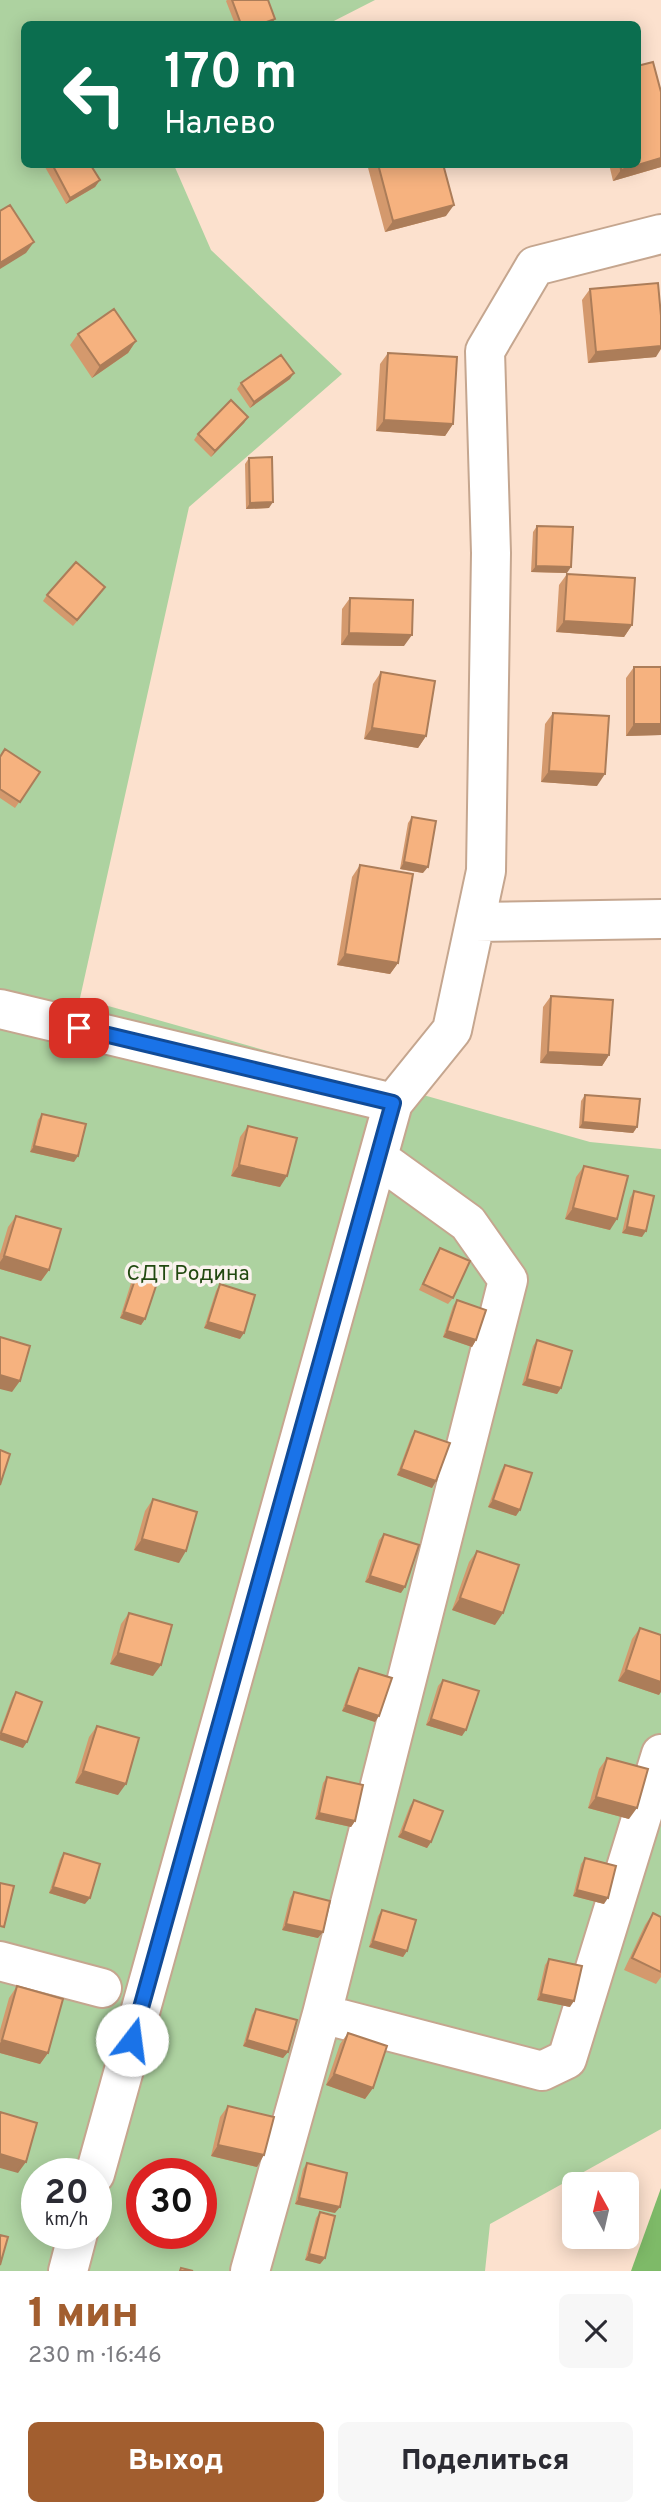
<!DOCTYPE html>
<html lang="ru">
<meta charset="utf-8">
<style>
body{margin:0;font-family:Overpass,sans-serif;background:#f7f7f7;color:#2b2b33;height:100vh;display:flex;flex-direction:column;font-size:26px;white-space:nowrap}
*{box-sizing:border-box;margin:0}
p{font-size:23px;color:#7c7c81}
.icon{flex:none;width:38px;height:38px;fill:none;stroke:currentColor;stroke-width:2;stroke-linecap:round;stroke-linejoin:round}
.map{position:relative;height:2271px;overflow:hidden}
.details{display:flex;flex-direction:column;background:#fff;flex:1}
.details>*{flex:none}
.hud{position:absolute;left:21px;top:21px;width:620px;height:147px;border-radius:10px;box-shadow:0 4px 18px #0003;background:#0b6e4f;color:#fff;overflow:hidden}
.needle{width:46px;rotate:352deg}
.buttons{position:absolute;left:562px;top:2172px;display:grid;gap:14px}
.buttons a{display:grid;place-items:center;width:77px;height:77px;border-radius:10px;background:#fff;box-shadow:0 4px 18px #0003;font-size:35px}
.speed{position:absolute;left:21px;top:2158px;display:flex;gap:14px;font-size:35px;font-weight:700;text-align:center}
.speed>*{display:grid;place-content:center;width:91px;height:91px;border-radius:50%;background:#fff;box-shadow:0 4px 18px #0003;line-height:1}
.speed small{font-size:18px;font-weight:400}
.speed .limit{border:10px solid #d22;background:#fff;color:#111}
.pin{position:absolute;display:grid;place-items:center;width:60px;height:60px;color:#fff;margin:-30px;border-radius:14px;box-shadow:0 4px 10px #0006}
.me{position:absolute;width:77px;margin:-38px;rotate:15deg;stroke-linejoin:round;filter:drop-shadow(0 0 5px #0008)}
.turn{display:flex;align-items:center;gap:24px;height:147px;padding:0 28px;font-size:32px}
.turn .icon{width:91px;height:91px;stroke-width:2.5}
.turn b{display:block;font-size:49px;line-height:60px}
.round{display:grid;place-items:center;flex:none;width:74px;height:74px;border-radius:10px;background:#f7f7f7}
.head{display:flex;align-items:center;justify-content:space-between;height:119px;padding:0 28px}
h1{font-size:42px;font-weight:800;line-height:52px;color:#a25e2f}
.cta{display:flex;gap:14px;margin-top:auto;padding:14px 28px}
.cta a{flex:1;height:80px;border-radius:10px;background:#a25e2f;color:#fff;font-size:28px;font-weight:800;line-height:80px;text-align:center}
.cta a+a{background:#f7f7f7;color:#2b2b33}
.map>svg:first-child{display:block}
.green{fill:#add2a0;fill-rule:evenodd}
.forest{fill:#7eba68}
.lines{fill:none;stroke-linecap:round;stroke-linejoin:round}
.minor-casing{stroke:#c5a68f;stroke-width:42}
.minor{stroke:#fff;stroke-width:38}
.wall{fill:#d4996d}
.shaded-wall{fill:#ac7d59}
.building{fill:#f6b27f;stroke:#ac7d59;stroke-width:2}
.route-casing{stroke:#114b97;stroke-width:18}
.route{stroke:#1a73e8;stroke-width:12}
.labels{text-anchor:middle;stroke-width:7;stroke-linejoin:round;paint-order:stroke}
.park-label{font-size:21px;fill:#214910;stroke:#faf3ee}
</style>
<div class="map">
<svg width="661" height="2271" viewBox="0 0 661 2271">
<rect width="100%" height="100%" fill="#fce1ce"/>
<path class="green" d="M0 0H375L328 24H24V164L174 165 211 250 342 374 189 507 80 998 590 1142 661 1149V2129L490 2224 485 2271H0ZM37 2174H96V2233H37ZM142 2174H201V2233H142Z"/>
<path class="forest" d="M661 2188V2271H631Z"/>
<g class="lines">
<defs>
<path id="minor" d="M475 922 661 919
M0 1009 393 1103
M378 1158 468 1223 508 1280 322 2014 542 2071 567 2059 661 1754
M0 1961 102 1988
M95 2174 393 1103 452 1030 486 871 491 553 485 351 535 266 661 234
M68 2271 78 2233
M250 2271 322 2014"/>
</defs>
<use href="#minor" class="minor-casing"/>
<use href="#minor" class="minor"/>
</g>
<path class="wall" d="M227 0H268L271 24H235L226 1Z
M47 164H90L100 180 95 187 66 204 45 167Z
M367 164H443L446 216 385 232Z
M609 164H637L661 167 613 181Z
M590 289 656 357 588 363 582 300Z
M78 334 136 341 128 353 92 378 70 345Z
M388 353 453 424 445 436 376 431 380 364Z
M290 379 250 408 237 389 241 383Z
M248 417 244 423 211 457 194 440 198 434Z
M249 458 269 508 246 509 245 464Z
M537 526 567 573 531 572 533 532Z
M567 574 632 625 624 637 556 632 559 585Z
M101 593 73 626 43 601 47 595Z
M350 598 404 646 341 645 342 609Z
M634 667 661 735 626 736V678Z
M381 672 426 736 418 748 364 739 373 684Z
M553 713 597 786 541 782 545 724Z
M0 757 40 772 15 808 0 798Z
M412 817 423 873 400 869 408 823Z
M360 865 398 963 390 974 337 965 352 877Z
M551 996 609 1055 602 1066 540 1063 543 1007Z
M585 1095 637 1127 633 1133 579 1128 581 1101Z
M42 1114 74 1162 30 1152 38 1120Z
M248 1126 280 1187 231 1176 240 1137Z
M584 1166 610 1230 565 1219 576 1177Z
M634 1191 642 1237 622 1233 630 1198Z
M16 1216 49 1270 41 1281 0 1269V1254L8 1227Z
M440 1248 453 1298 448 1304 419 1290 436 1254Z
M136 1277 145 1319 141 1325 120 1318 131 1283Z
M220 1284 240 1339 204 1328 216 1291Z
M457 1300 476 1340 472 1347 443 1337 453 1306Z
M537 1340 561 1388 557 1394 522 1385 533 1346Z
M415 1431 436 1481 432 1488 397 1475 411 1437Z
M505 1465 516 1516 488 1507 501 1471Z
M153 1499 179 1563 134 1550 145 1511Z
M384 1534 401 1593 365 1582 379 1540Z
M477 1551 495 1625 452 1610 469 1562Z
M129 1613 153 1676 110 1664 121 1624Z
M640 1628 659 1695 618 1681 632 1639Z
M359 1668 375 1722 342 1711 355 1674Z
M443 1680 462 1736 426 1725 438 1686Z
M16 1692 23 1748 0 1740V1731L12 1698Z
M97 1726 118 1795 75 1783 89 1737Z
M607 1758 629 1819 588 1808 599 1769Z
M327 1777 355 1821 351 1827 315 1819 323 1783Z
M414 1800 431 1842 427 1848 398 1837 410 1806Z
M64 1853 85 1904 49 1893 60 1859Z
M585 1858 604 1904 573 1896 581 1864Z
M294 1892 318 1938 282 1930 290 1898Z
M382 1910 407 1951 403 1957 369 1947 378 1916Z
M653 1913 661 1917V1977L656 1984 624 1970 645 1925Z
M549 1959 570 2007 537 2000 545 1965Z
M17 1986 48 2053 40 2064 0 2053V2030L9 1998Z
M256 2009 288 2052 283 2058 243 2046 252 2015Z
M348 2033 373 2088 365 2099 326 2085 340 2044Z
M228 2106 257 2167 211 2156 220 2117Z
M307 2163 335 2213 295 2204 303 2169Z
M320 2212 325 2258 320 2264 305 2260 316 2218Z"/>
<path class="shaded-wall" d="M275 19 271 24H261Z
M661 158V167L613 181 621 170Z
M100 180 95 187 66 204 70 198Z
M454 205 446 216 385 232 393 221Z
M34 242 26 253 0 269V263Z
M136 341 128 353 92 378 100 366Z
M661 346V349L656 357 588 363 596 352Z
M294 373 290 379 250 408 254 402Z
M248 417 244 423 211 457 215 451Z
M384 420 453 424 445 436 376 431Z
M273 502 269 508 246 509 250 503Z
M536 566 571 567 567 573 531 572Z
M564 621 632 625 624 637 556 632Z
M349 633 412 635 404 646 341 645Z
M634 724H661V735L626 736Z
M372 728 426 736 418 748 364 739Z
M549 771 605 774 597 786 541 782Z
M404 862 428 867 423 873 400 869Z
M345 954 398 963 390 974 337 965Z
M548 1052 609 1055 602 1066 540 1063Z
M583 1122 637 1127 633 1133 579 1128Z
M34 1146 78 1156 74 1162 30 1152Z
M239 1165 287 1176 280 1187 231 1176Z
M573 1208 617 1219 610 1230 565 1219Z
M627 1227 646 1231 642 1237 622 1233Z
M4 1256 49 1270 41 1281 0 1269V1262Z
M124 1312 145 1319 141 1325 120 1318Z
M208 1322 244 1333 240 1339 204 1328Z
M447 1331 476 1340 472 1347 443 1337Z
M0 1375 20 1381 12 1392 0 1389Z
M527 1379 561 1388 557 1394 522 1385Z
M401 1469 436 1481 432 1488 397 1475Z
M493 1500 520 1510 516 1516 488 1507Z
M142 1539 186 1551 179 1563 134 1550Z
M370 1576 405 1587 401 1593 365 1582Z
M460 1598 503 1613 495 1625 452 1610Z
M118 1653 161 1665 153 1676 110 1664Z
M626 1670 661 1682V1692L659 1695 618 1681Z
M346 1705 379 1716 375 1722 342 1711Z
M431 1719 466 1730 462 1736 426 1725Z
M1 1733 27 1742 23 1748 0 1740V1735Z
M83 1771 126 1784 118 1795 75 1783Z
M596 1797 637 1808 629 1819 588 1808Z
M319 1813 355 1821 351 1827 315 1819Z
M403 1831 431 1842 427 1848 398 1837Z
M53 1887 90 1898 85 1904 49 1893Z
M577 1890 608 1898 604 1904 573 1896Z
M286 1924 323 1932 318 1938 282 1930Z
M373 1941 407 1951 403 1957 369 1947Z
M541 1994 574 2001 570 2007 537 2000Z
M2 2040 48 2053 40 2064 0 2053V2043Z
M247 2040 288 2052 283 2058 243 2046Z
M334 2074 373 2088 365 2099 326 2085Z
M218 2145 264 2155 257 2167 211 2156Z
M0 2154 26 2162 18 2173 0 2168Z
M299 2198 340 2207 335 2213 295 2204Z
M309 2254 325 2258 320 2264 305 2260Z"/>
<path class="building" d="M232 0H268L275 19 261 24H241Z
M653 62 661 92V158L621 170 620 164H637V66Z
M52 164H90L100 180 70 198Z
M378 164H443L454 205 393 221Z
M10 205 34 242 0 263V211Z
M658 283 661 316V346L596 352 590 289Z
M114 309 136 341 100 366 78 334Z
M388 353 457 357 453 424 384 420Z
M281 355 294 373 254 402 241 383Z
M231 400 248 417 215 451 198 434Z
M272 457 273 502 250 503 249 458Z
M537 526 573 527 571 567 536 566Z
M76 562 105 587 77 620 47 595Z
M567 574 635 578 632 625 564 621Z
M350 598 413 600 412 635 349 633Z
M634 667H661V724H634Z
M381 672 435 681 426 736 372 728Z
M553 713 609 716 605 774 549 771Z
M5 749 40 772 20 802 0 789V757Z
M412 817 436 821 428 867 404 862Z
M360 865 413 874 398 963 345 954Z
M551 996 613 1000 609 1055 548 1052Z
M585 1095 640 1099 637 1127 583 1122Z
M42 1114 86 1124 78 1156 34 1146Z
M248 1126 297 1138 287 1176 239 1165Z
M584 1166 628 1176 617 1219 573 1208Z
M634 1191 654 1196 646 1231 627 1227Z
M16 1216 61 1229 49 1270 4 1256Z
M440 1248 470 1261 453 1298 423 1284Z
M136 1277 157 1283 145 1319 124 1312Z
M220 1284 255 1295 244 1333 208 1322Z
M457 1300 486 1310 476 1340 447 1331Z
M0 1337 30 1346 20 1381 0 1375Z
M537 1340 572 1351 561 1388 527 1379Z
M415 1431 450 1443 436 1481 401 1469Z
M0 1450 10 1454 0 1485Z
M505 1465 532 1473 520 1510 493 1500Z
M153 1499 197 1512 186 1551 142 1539Z
M384 1534 419 1545 405 1587 370 1576Z
M477 1551 519 1565 503 1613 460 1598Z
M129 1613 172 1625 161 1665 118 1653Z
M640 1628 661 1635V1682L626 1670Z
M359 1668 392 1678 379 1716 346 1705Z
M443 1680 479 1691 466 1730 431 1719Z
M16 1692 42 1702 27 1742 1 1733Z
M97 1726 139 1738 126 1784 83 1771Z
M607 1758 648 1769 637 1808 596 1797Z
M327 1777 363 1785 355 1821 319 1813Z
M414 1800 443 1811 431 1842 403 1831Z
M64 1853 100 1864 90 1898 53 1887Z
M585 1858 616 1866 608 1898 577 1890Z
M0 1883 14 1886 4 1927 0 1926Z
M294 1892 330 1901 323 1932 286 1924Z
M382 1910 416 1920 407 1951 373 1941Z
M653 1913 661 1917V1972L632 1958Z
M549 1959 582 1966 574 2001 541 1994Z
M17 1986 63 1999 48 2053 2 2040Z
M256 2009 297 2020 288 2052 247 2040Z
M348 2033 387 2046 373 2088 334 2074Z
M228 2106 274 2117 264 2155 218 2145Z
M0 2112 37 2123 26 2162 0 2154Z
M307 2163 347 2173 340 2207 299 2198Z
M320 2212 335 2216 325 2258 309 2254Z
M0 2235 8 2237 0 2265Z
M181 2268 193 2271H180Z"/>
<g class="lines">
<defs>
<path id="route" d="M79 1028 393 1103 132 2040"/>
</defs>
<use href="#route" class="route-casing"/>
<use href="#route" class="route"/>
</g>
<g class="labels">
<g class="park-label">
<text x="188" y="1280">СДТ Родина</text>
</g>
</g>
</svg>
<div class="buttons">
<a><svg class="needle" viewBox="-14 -14 28 28"><path d="M0-13l5 13h-10z" fill="#e53935"/><path d="M0 13l5-13h-10z" fill="#7c7c81"/></svg></a>
</div>
<div class="speed"><div>20<small>km/h</small></div><div class="limit">30</div></div>
<div class="pin" style="left:79px;top:1028px;background:#d93025"><svg class="icon" aria-label="arrive" viewBox="0 0 24 24"><path d="M6 21V4h12l-3 4 3 4H6"/></svg></div>
<svg class="me" style="left:132px;top:2040px" viewBox="-20 -20 40 40"><circle r="19" fill="#fff"/><path d="M0-13L10 11 0 6-10 11z" fill="#1a73e8"/></svg>
<div class="hud">
<div class="turn"><svg class="icon" aria-label="left" viewBox="0 0 24 24"><path d="M17 20v-9H6M10 6l-5 5 5 5"/></svg><div><b>170 m</b>Налево</div></div>
</div>
</div>
<section class="details">
<div class="head"><div><h1>1 мин</h1><p>230 m · 16:46</p></div><a class="round"><svg class="icon" aria-label="close" viewBox="0 0 24 24"><path d="M6 6l12 12M18 6L6 18"/></svg></a></div>
<div class="cta"><a>Выход</a><a>Поделиться</a></div>
</section>
